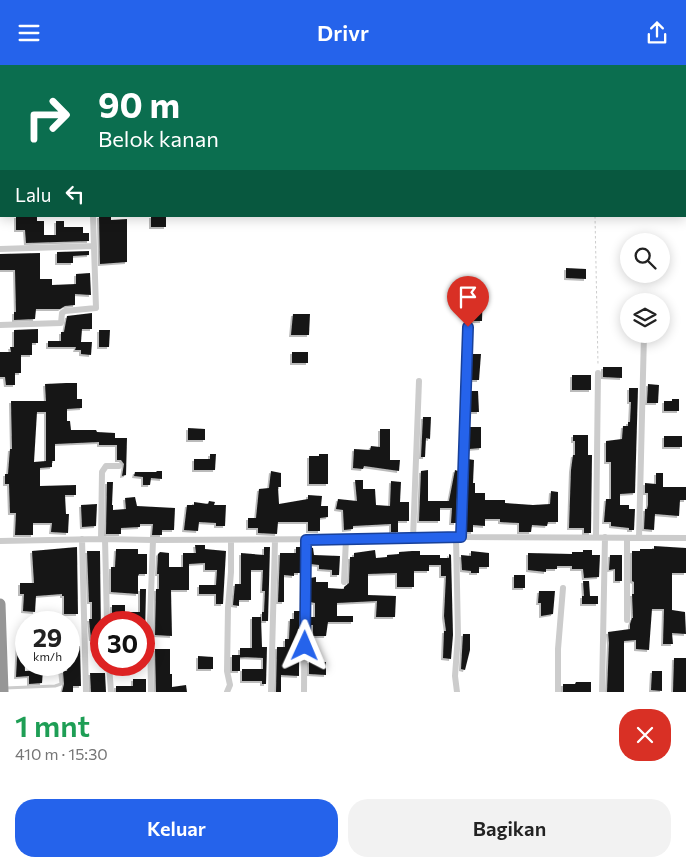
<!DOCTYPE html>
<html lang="id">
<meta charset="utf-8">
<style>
body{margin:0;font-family:Commissioner,sans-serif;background:#f2f2f2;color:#222;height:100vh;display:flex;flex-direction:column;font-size:19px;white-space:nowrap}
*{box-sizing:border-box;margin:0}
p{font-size:16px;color:#767676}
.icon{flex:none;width:28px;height:28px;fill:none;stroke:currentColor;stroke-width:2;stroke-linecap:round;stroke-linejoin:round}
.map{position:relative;height:627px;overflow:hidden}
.details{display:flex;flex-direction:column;background:#fff;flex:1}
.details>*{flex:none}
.hud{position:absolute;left:0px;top:0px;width:686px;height:152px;box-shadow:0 2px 12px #0003;background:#0b6e4f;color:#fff;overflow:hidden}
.buttons{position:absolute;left:620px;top:168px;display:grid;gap:10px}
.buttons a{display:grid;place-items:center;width:50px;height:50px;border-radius:50%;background:#fff;box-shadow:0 2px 12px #0003;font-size:25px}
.speed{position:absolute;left:15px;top:546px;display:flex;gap:10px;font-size:25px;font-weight:700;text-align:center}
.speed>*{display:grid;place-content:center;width:65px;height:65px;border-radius:50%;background:#fff;box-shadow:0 2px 12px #0003;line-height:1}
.speed small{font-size:12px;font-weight:400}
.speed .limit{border:8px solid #d22;background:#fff;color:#111}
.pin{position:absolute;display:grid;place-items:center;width:42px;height:42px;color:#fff;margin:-51px -21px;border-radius:50% 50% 50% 0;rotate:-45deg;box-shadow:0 0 5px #0007}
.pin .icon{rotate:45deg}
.me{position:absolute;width:55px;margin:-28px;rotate:1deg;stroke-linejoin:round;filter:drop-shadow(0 0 4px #0008)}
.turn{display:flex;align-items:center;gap:18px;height:105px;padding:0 15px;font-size:22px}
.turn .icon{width:65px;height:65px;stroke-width:2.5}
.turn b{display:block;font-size:35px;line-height:42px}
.then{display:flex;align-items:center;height:48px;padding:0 15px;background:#0003;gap:10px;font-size:19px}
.round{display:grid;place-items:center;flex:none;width:52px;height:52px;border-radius:20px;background:#f2f2f2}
.overview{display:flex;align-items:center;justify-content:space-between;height:85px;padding:0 15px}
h1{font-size:30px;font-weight:600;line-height:38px;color:#1e9e55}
.cta{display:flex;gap:10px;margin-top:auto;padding:10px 15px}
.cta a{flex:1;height:58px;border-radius:20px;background:#2563eb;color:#fff;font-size:20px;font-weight:600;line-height:58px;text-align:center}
.cta a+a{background:#f2f2f2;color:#222}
header{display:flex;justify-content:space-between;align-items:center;height:65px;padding:0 15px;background:#2563eb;color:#fff;font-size:22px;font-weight:600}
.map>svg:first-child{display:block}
.building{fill:#161616;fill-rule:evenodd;filter:url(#shadow)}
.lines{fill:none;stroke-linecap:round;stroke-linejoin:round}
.path{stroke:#ccc;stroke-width:1;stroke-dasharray:2.5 2.5;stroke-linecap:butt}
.lane{stroke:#ccc;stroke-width:3}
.street{stroke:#ccc;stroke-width:6}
.highway{stroke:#969696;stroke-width:11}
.route-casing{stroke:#184099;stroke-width:12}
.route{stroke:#2563eb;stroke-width:9}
</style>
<header><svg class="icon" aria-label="menu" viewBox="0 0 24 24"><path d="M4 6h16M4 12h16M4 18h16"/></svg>Drivr<svg class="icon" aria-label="share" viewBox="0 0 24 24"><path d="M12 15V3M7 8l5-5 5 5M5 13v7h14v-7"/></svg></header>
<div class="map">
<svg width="686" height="627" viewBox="0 0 686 627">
<defs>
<filter id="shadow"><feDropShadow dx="-2" dy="2" stdDeviation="0" flood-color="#0004"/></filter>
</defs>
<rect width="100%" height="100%" fill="#fff"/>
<path class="building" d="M16 151H37V156H44V170H56V156H64V162H83V168H89V176L26 178 25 165H16Z
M99 151H111V155L127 154V197L100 199Z
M151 151H166V162H151Z
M89 186V190L73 191V198H57V187Z
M40 188V214H52V220L76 219V209L90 208 91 230 75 229V240L65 241 60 244H36L35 254 14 255V247H16L15 205H0V189Z
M566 203 586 204V214L566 213Z
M472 218H483L482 256H473L474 224Z
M92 248V264H82L81 277H92L91 290 81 289V285H75L76 282H48V276H61V267H64L67 251Z
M293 249H310L309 270H291Z
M38 264V278H32V290H21V308H15V320H6L5 312H0V287H11L10 282H14V265Z
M99 265H110L109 282H99Z
M292 287H308V298H292Z
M472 289H481L479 315H471Z
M603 302H622V313L603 312Z
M572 310H591V325H572Z
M66 318H77V334H82V343L67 344V356H70L71 365H96L97 367 115 368V373H127L126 410 122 411 124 399 121 395H117V380H99V377L55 379V396H52V402L40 403V421L76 420V430H65L66 449H69L68 468 51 467 52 458H33V470H15L16 448H10L9 419H5V409H8L10 384H12L11 336H46L45 319ZM37 347H46V396L34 397Z
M648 319 659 320 658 338H647Z
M629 323H638L635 428 620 429V440H629V444H635L634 465H629V463L611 461V457H604L606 434H611V397H606V376L622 374 623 361H628V357H630L631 337H629Z
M471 326H478L479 347H470Z
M672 334H679V346H664V336H672Z
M423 352H431L430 374 426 373 425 392H421Z
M470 362H481V383L469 384Z
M188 363 205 364V375H188Z
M380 364H390V395H400L399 406 364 401 363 404 353 403 354 384 370 385 371 381 380 382Z
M573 370H588V390H592L591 468H584V463H569L571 405 573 390H575V376H573Z
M664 371H682V382H664Z
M210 389H216L215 405H194V394H210Z
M319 389H328V419H309V391H319Z
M468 394 474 395 473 418H475V428H485V435H505V438L533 440 550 439 551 426 558 427V457H548L547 461 532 460 531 467H519V458L500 457V454H485V461L473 460V467H466Z
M428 405V436H449L455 405 458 406 456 458H451L452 443H440V456H419L421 406Z
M157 406H162V414L151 413 150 420H143V412L134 411 135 407H156Z
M271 406 281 408V422H278L279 439 308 434V430L322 431 321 441H328V452L320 453V466H308V457H278L277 469 258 468V463H248V453H256L259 424 269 423Z
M656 408H663V422H686V435H680L679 451 655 449 654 465 644 464 645 444H647L648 440V428H645V418L656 419Z
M355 415H363V424H375L376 440 390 441 391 416 401 417 400 437H409V456H398V467H391V459L353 461V464L344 465 343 445 336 444 338 434 357 436Z
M107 417H113L112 440H113V445L126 444 125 433 135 432 137 441 175 443 174 465H162V470H152L153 459H140V462L121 463V469H106Z
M209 436 215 437 214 440H226L225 461H216V458L199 457 198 466 184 465 187 440H194V437L208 439Z
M97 439 96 461 82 462 81 440Z
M195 480H205V484L226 486 223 539H216V529H199V520H216L217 505H205V498L189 499V525H171L172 571 155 570 156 524H159V509H157L158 489 160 487 169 488V502H183V488H196Z
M654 481 686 483V508H672V545L685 547 686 569 672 568 673 579H663L664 544H652L649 585 636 584V575L624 576V627H607L609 578 608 567 630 564V559L632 553H633L632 529H634V517L632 516V486H640V484H654Z
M77 482 78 549H64V531H62V529L36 531 35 547 23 546 24 529H20V518H34L32 486Z
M264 482H270L268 556H262V547H264L265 526H262L263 505H251V535H239V541L233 540 235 519H241V488L264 490Z
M296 482H300V508H294V511L284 510V537H278L280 488H296Z
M310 482 313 483 314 490 340 491 339 510H332V505L319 504V500L310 499Z
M116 484H138V489H147V509H139L138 511V529L111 527V502H115Z
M375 485 376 493 387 492V490L399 489V487L412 486H420V490H440V493H449V489L451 490 453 570 451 594 443 593 444 566H446L444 551 446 511H441V500H429V506H414V522H397V508L368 509V530L396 531 395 552H376L377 536 337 538V551H353V557H328L326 571H313V560H309L310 552H315V538L310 537V513L316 512V517H328V523L344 524V522L349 518 350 492H354V488Z
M583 485H592V490H600L599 512 584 513 583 504H572V501H557V504H546V507L528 505V488L572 489V487H583Z
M87 486H100L101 573 91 574 89 554H92V537H89Z
M471 486 489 488V502H479V508H471V506L462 505 461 490 471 491Z
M610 490H622V516H615V504L609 505Z
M514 510H525V523H514Z
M583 516H589L590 531H598V539H582V531H584Z
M140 524H146L145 570H144V558H130V547H140Z
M539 526H555L553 549 541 551V538H538Z
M112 540H125V549H112Z
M294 546H300L299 564H298L296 581H298L297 589H299V611L281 610V627H276L277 582H285V574H289L290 554H294Z
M252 552H261L262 582H267L266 619H262V616H242V604H263V593L240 592V583H252Z
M463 569H470V585L465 605 461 604Z
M18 575H24L25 606 43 605 42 618 29 619V611L16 612Z
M74 581H80L81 621H73V627H62L64 619 63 606H67L69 593H74Z
M155 584H170V609H172V622L186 620 187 627H156Z
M232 590H240V606H232Z
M198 591 213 592V604H198Z
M674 593H686V627H673Z
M309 596 326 597V610L309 609Z
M652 606H662V626L651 625Z
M90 608H105L106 627H91Z
M133 614H146V627H116V621H133Z
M576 617H591V627H563V619H575Z"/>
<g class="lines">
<path class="path" d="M592 0V1
M595 151 598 300"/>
<path class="lane" d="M0 89H1
M0 121H1
M5 623 55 621 61 619 59 600"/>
<path class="street" d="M0 41H1
M0 184 94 181
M0 260 61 258 62 248 65 246 96 243 93 151
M461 472 469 224
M596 472 598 308
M413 473 419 316
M456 473 458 570 455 611 457 627
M639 473 644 269
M82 474 86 627
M101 474 102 407 106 401H119
M105 474 107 558
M0 476 101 474 153 475 346 474 461 472 686 473
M344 517 346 474
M627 555V473
M109 600 111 627
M151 627 150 556 153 475
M227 627 230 620 227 606 228 543 231 507V475
M271 627 275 475
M304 627 305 475
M558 627V584L563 523
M602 627 605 472"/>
<path class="highway" d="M0 539 3 627"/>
</g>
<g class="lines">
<defs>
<path id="route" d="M305 581 306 475 461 472 468 262"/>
</defs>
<use href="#route" class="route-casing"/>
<use href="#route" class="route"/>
</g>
</svg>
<div class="buttons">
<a><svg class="icon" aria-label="search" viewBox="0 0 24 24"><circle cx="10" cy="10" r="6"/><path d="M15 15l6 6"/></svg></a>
<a><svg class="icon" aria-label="layers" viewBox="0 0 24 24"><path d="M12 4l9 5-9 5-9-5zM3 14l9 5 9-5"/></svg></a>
</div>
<div class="speed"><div>29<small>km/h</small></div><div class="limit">30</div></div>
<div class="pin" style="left:468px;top:262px;background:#d93025"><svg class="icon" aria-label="arrive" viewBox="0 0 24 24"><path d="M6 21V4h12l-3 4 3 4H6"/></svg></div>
<svg class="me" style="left:305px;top:581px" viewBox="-20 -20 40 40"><path d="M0-17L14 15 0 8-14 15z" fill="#2563eb" stroke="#fff" stroke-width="4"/></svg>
<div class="hud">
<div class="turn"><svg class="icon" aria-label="right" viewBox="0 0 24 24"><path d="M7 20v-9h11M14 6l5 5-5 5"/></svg><div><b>90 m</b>Belok kanan</div></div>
<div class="then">Lalu<svg class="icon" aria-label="left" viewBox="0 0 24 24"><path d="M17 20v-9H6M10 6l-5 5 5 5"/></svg></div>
</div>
</div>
<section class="details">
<div class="overview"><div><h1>1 mnt</h1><p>410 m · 15:30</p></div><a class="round" style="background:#d93025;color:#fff"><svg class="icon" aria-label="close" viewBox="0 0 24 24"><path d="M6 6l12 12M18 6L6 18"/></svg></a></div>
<div class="cta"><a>Keluar</a><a>Bagikan</a></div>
</section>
